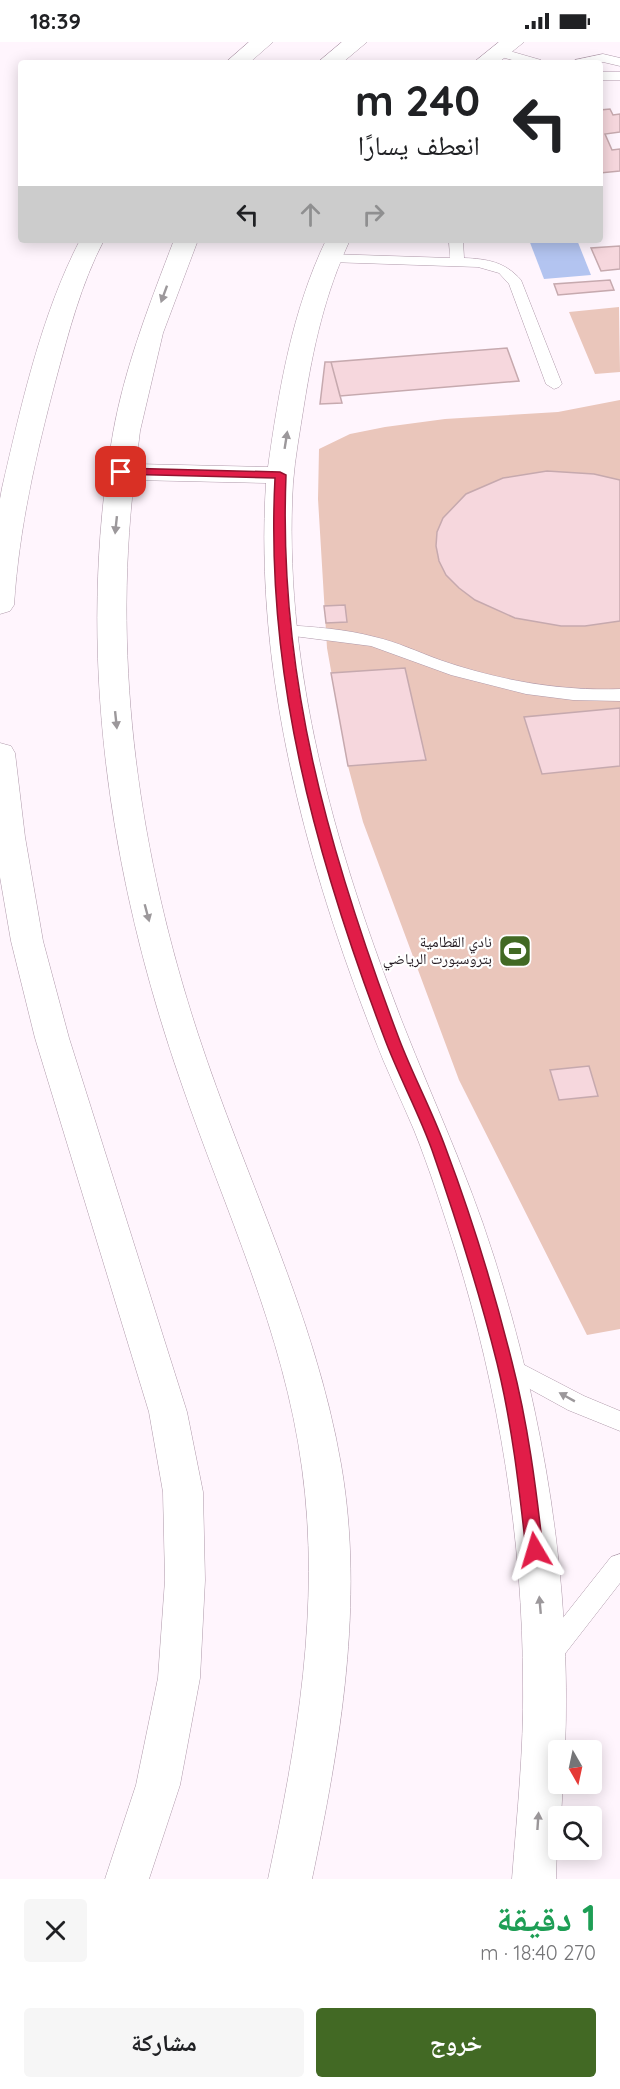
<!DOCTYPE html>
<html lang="ar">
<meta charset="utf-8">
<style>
body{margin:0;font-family:Quicksand,"Noto Naskh Arabic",sans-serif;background:#f6f6f6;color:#202124;direction:rtl;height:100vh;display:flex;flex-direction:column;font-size:22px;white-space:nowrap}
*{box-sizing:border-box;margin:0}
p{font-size:20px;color:#757577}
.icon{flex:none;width:33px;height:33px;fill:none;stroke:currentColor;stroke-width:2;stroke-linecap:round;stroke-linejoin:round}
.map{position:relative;height:1837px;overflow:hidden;direction:ltr}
.sheet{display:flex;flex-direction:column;background:#fff;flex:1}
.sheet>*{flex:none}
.guide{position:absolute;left:18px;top:18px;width:585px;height:183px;border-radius:6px;box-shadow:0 3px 15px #0003;direction:rtl;background:#fff;color:#202124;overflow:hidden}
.needle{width:39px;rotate:171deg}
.controls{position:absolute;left:548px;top:1698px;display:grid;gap:12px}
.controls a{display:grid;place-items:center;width:54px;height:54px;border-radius:6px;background:#fff;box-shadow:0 3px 15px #0003;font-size:30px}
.pin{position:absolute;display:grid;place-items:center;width:51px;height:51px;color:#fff;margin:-26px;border-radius:12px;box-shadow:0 3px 9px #0006}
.me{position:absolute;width:66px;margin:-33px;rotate:353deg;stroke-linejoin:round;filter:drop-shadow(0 0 4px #0008)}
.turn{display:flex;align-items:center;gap:21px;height:126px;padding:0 24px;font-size:27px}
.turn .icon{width:78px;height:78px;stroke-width:2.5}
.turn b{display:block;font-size:42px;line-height:51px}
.lanes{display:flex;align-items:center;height:57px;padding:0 24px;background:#0003;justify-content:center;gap:30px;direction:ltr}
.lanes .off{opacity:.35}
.round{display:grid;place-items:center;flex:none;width:63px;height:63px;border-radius:6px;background:#f6f6f6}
.summary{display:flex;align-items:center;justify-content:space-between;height:102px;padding:0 24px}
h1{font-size:36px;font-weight:700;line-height:45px;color:#1e9e55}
.cta{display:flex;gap:12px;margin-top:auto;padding:12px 24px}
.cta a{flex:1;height:69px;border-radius:6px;background:#426924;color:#fff;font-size:24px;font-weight:700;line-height:69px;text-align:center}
.cta a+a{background:#f6f6f6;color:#202124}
.status{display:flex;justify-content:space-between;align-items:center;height:42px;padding:0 30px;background:#fff;direction:ltr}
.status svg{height:16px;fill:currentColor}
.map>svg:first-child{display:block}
.green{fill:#eac6bb}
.water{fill:#b3c4f0}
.building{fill:#f6d7dd;stroke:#c6a9ae;stroke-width:1.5}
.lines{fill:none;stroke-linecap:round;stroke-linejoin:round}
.lane-casing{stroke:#af99aa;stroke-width:1}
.street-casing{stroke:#af99aa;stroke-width:1}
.secondary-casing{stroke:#af99aa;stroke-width:1}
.lane{fill:#fff;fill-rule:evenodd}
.street{fill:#fff;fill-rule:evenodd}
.secondary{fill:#fff;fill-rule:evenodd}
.oneway{fill:#9c989b}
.route{fill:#e11d48;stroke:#92132f;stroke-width:1.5}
.labels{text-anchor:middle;stroke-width:4.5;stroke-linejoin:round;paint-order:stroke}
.poi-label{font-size:15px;fill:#221920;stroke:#fff;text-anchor:end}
</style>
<div class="status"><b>18:39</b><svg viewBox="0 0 49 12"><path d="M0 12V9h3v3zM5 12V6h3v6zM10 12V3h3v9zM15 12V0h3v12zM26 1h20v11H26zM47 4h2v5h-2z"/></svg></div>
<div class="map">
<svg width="620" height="1837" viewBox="0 0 620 1837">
<rect width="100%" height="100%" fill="#fff5fd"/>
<path class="green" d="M619 265 620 330 595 332 569 270Z
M620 358V1287L587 1293 459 1038 363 780 348 724 327 606 318 457 319 407 350 392 385 385 445 377 558 370Z"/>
<path class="water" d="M529 198H577L591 233 544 237Z"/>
<path class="building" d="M610 67 613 73 620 72V90L605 92 612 108 620 107V129L600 131V68Z
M620 204V227L601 229 591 206Z
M610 238 614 248 558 253 554 242Z
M507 306 519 339 340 354 331 320Z
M325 320H331L342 361 320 362Z
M547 429 594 432 620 438V579L585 584H561L515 576 475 558 459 546 446 533 439 519 436 504 437 490 443 476 466 452 503 436Z
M345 563 347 580 326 581 324 564Z
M405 626 426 718 348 724 331 631Z
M620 666V724L542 732 524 675Z
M589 1024 598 1054 559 1058 550 1028Z"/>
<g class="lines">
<defs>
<path id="lane" d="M499 6 541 18 542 21H522L495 13 493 10Z
M603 12 620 16V24L603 20 574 21 575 18Z
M600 30H620V38H600Z
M449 198H463L464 216C488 217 505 220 521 238L562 342 559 345 554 347 546 342 509 242 499 231 478 225 329 220 322 216 329 212 450 216Z
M284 583C315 585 345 587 375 595 397 600 418 610 440 618 498 638 558 649 620 647V659L573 658 526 652 451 633 371 604 278 592 275 588 278 584Z
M505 1313 584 1354 620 1369V1389L568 1368 497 1329 494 1322 497 1315Z
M620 1512V1541L557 1622 548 1625 539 1622 536 1614 539 1606 611 1515Z"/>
<path id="street" d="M249 0H273L249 21H225Z
M80 198H104C81 242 69 289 56 337 36 412 19 486 14 563L10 569 0 572V457L2 446C21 364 41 273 80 198Z
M0 701 11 704 15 711 25 795 43 899 69 996 187 1370 203 1450 205 1538 200 1636 180 1743 149 1837H105L136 1743 158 1636 165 1538 163 1450 149 1370 35 996 11 899 0 835Z"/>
<path id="secondary" d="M342 0H367L342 21H317Z
M499 0H524L498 21H473Z
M174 198H198L163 291 140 389 136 422 268 425C279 347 292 269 326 198H350C325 251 313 306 304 363 300 389 295 415 293 441 283 612 329 786 389 945 422 1036 465 1122 494 1215 544 1373 572 1542 565 1708H558V1742H563L561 1774H558L556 1837H512C517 1772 524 1708 523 1643 523 1497 499 1350 456 1210 443 1169 430 1128 414 1088 401 1057 386 1027 374 995 306 821 254 630 266 441L134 438C112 625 140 815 198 992 245 1136 315 1272 341 1422 365 1560 340 1702 312 1837H268C297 1702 321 1564 302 1426 284 1291 225 1168 181 1040 109 833 75 608 113 391 125 324 150 261 174 198Z"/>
</defs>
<use href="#lane" class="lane-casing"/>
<use href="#street" class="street-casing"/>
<use href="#secondary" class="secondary-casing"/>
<use href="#lane" class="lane"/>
<use href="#street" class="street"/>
<use href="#secondary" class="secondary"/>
</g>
<defs><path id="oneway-solid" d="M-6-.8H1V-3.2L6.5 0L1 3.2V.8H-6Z" transform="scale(1.5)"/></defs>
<g class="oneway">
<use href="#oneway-solid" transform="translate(164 252) rotate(110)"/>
<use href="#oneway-solid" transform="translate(286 398) rotate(-81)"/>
<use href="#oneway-solid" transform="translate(116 483) rotate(96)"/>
<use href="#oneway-solid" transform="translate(116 678) rotate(84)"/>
<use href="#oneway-solid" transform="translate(147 871) rotate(75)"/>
<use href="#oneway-solid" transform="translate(567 1355) rotate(-151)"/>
<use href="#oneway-solid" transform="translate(540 1563) rotate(-95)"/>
<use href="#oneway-solid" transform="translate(538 1779) rotate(-86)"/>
</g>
<path class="route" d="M121 426 280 430 286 433C278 634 328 808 398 994 412 1032 432 1068 446 1107 472 1176 494 1248 512 1320 528 1382 536 1445 543 1508L541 1513 535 1515 529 1513 526 1508C519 1445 512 1382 497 1321 479 1249 456 1177 432 1108 418 1069 398 1033 384 995 315 813 265 632 275 436L117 432 116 430Z"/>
<defs>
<symbol id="stadium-square" viewBox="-11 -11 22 22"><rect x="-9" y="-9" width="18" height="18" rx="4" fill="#426924" stroke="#fff"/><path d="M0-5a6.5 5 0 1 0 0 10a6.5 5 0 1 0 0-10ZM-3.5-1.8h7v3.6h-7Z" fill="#fff"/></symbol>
</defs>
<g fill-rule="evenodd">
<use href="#stadium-square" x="496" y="890" width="38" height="38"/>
</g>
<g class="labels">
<g class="poi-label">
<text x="492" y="905">نادي القطامية<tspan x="492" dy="17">بتروسبورت الرياضي</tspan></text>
</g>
</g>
</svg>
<div class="controls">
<a><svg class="needle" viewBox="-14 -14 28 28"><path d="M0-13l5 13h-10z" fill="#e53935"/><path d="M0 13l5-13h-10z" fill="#757577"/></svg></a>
<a><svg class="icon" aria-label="search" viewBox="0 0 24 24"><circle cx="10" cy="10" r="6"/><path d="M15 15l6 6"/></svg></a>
</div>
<div class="pin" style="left:121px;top:430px;background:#d93025"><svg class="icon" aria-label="arrive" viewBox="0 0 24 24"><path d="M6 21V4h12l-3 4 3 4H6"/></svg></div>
<svg class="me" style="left:535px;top:1508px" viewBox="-20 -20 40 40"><path d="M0-17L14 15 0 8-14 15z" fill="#e11d48" stroke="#fff" stroke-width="4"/></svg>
<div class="guide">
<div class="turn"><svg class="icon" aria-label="left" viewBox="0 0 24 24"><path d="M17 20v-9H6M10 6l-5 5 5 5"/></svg><div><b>240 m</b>انعطف يسارًا</div></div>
<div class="lanes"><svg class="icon" aria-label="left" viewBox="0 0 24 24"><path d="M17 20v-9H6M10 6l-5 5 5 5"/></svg><svg class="icon off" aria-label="ahead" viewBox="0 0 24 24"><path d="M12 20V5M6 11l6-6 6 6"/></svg><svg class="icon off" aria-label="right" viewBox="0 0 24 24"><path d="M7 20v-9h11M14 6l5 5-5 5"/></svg></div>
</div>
</div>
<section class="sheet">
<div class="summary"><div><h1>1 دقيقة</h1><p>270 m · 18:40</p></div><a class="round"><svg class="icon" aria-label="close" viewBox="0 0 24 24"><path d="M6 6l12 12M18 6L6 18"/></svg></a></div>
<div class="cta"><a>خروج</a><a>مشاركة</a></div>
</section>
